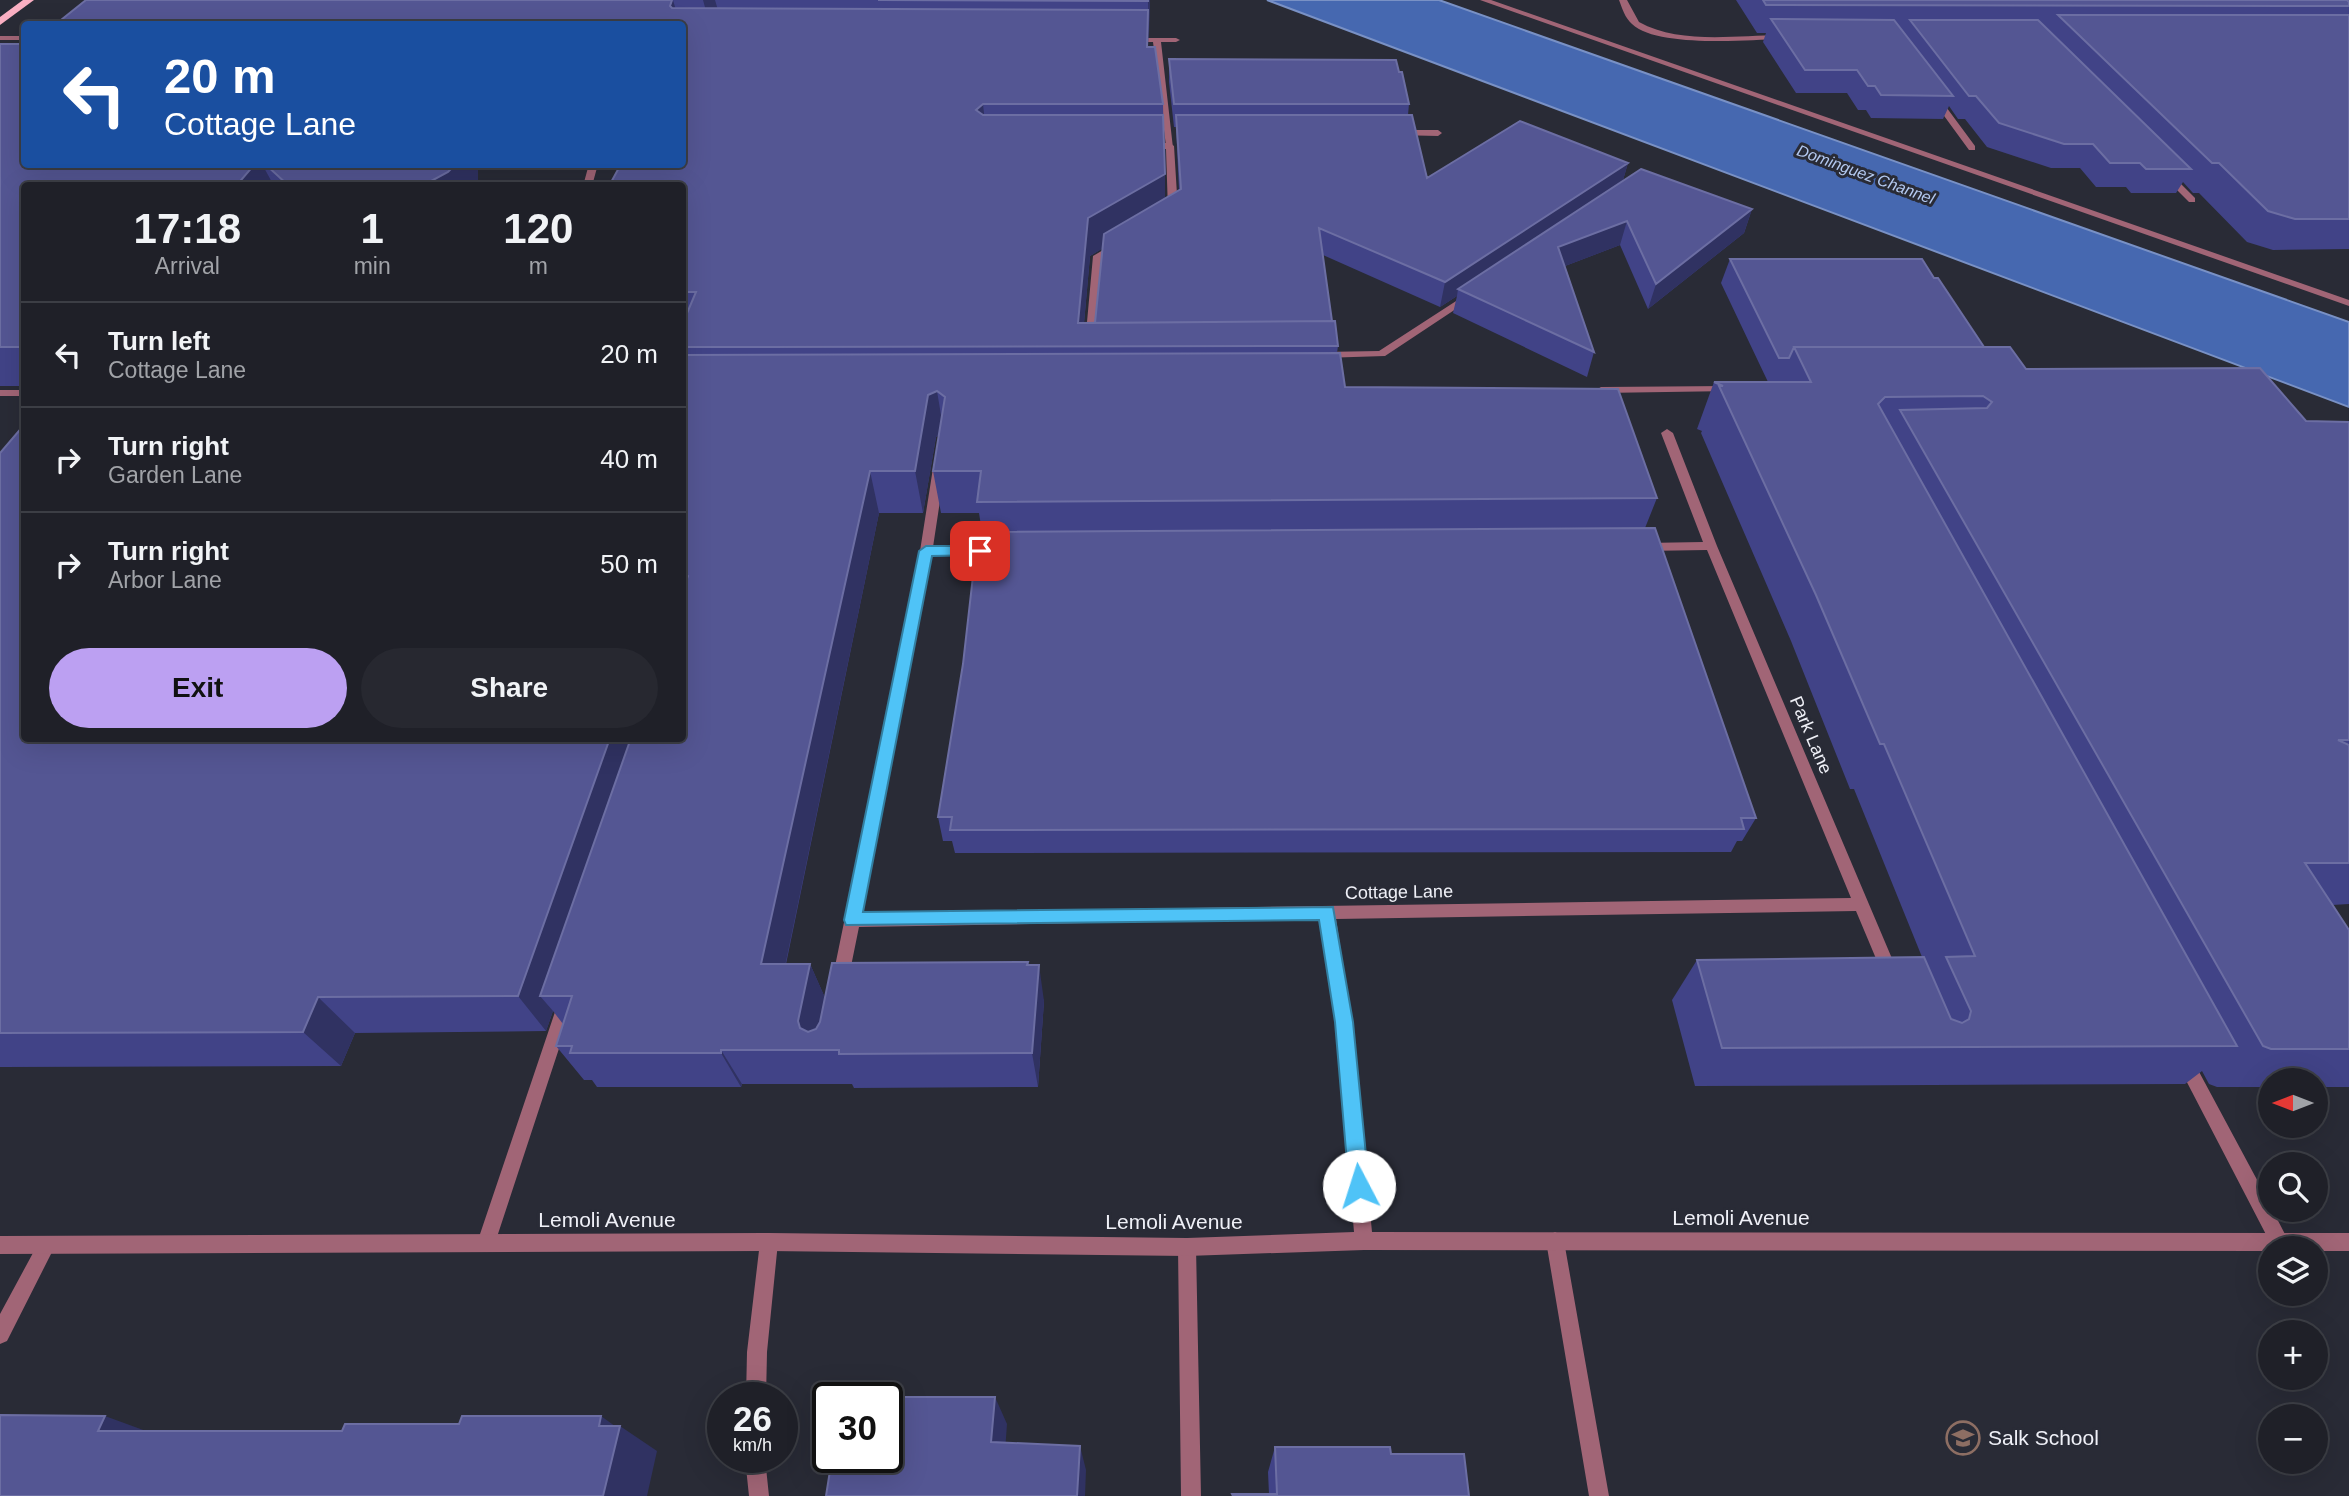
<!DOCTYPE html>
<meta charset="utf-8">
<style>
body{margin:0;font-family:Arial,sans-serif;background:#272830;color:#f1f3f6;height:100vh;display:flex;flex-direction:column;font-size:26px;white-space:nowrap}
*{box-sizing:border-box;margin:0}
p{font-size:23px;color:#a1a3a8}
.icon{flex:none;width:38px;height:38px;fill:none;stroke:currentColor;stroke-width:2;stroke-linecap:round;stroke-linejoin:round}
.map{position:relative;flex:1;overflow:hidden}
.side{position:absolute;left:21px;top:182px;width:665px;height:560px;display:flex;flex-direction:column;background:#1f2028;border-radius:7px;box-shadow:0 7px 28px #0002,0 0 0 2px #3c3e45}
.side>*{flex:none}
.banner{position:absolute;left:21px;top:21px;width:665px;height:147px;border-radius:7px;box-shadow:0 7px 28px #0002,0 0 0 2px #3c3e45;background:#1a4fa0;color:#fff;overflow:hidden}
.needle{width:46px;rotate:270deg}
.controls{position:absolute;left:2258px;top:1068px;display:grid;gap:14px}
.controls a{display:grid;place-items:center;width:70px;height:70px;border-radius:50%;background:#1f2028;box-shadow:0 7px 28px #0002,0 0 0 2px #3c3e45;font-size:35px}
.speed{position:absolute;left:707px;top:1382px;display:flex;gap:14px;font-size:35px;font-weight:700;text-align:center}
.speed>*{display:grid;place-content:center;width:91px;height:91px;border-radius:50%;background:#1f2028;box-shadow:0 7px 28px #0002,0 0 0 2px #3c3e45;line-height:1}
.speed small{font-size:18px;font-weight:400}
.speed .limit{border:4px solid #111;border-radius:10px;background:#fff;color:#111}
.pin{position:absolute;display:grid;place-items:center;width:60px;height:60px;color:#fff;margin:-30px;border-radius:14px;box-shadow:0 4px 10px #0006}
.me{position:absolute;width:77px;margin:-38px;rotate:355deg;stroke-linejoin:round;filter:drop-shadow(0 0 5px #0008)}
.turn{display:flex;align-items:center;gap:24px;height:147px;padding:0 28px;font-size:32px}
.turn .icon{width:91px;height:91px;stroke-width:2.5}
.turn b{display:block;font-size:49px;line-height:60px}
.eta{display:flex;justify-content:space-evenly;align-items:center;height:119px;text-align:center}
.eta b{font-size:42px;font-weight:700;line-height:49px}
.button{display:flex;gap:14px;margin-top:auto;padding:14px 28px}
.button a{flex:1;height:80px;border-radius:42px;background:#bca0f2;color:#111;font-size:28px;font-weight:700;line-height:80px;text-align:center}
.button a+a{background:#272830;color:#f1f3f6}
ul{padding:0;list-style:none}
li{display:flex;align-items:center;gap:21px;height:105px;padding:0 28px;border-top:2px solid #3c3e45}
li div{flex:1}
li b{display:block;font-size:26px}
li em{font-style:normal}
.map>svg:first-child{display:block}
.water{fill:#4668b0;stroke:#7991c5;stroke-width:2}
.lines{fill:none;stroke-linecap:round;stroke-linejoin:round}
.service{fill:#a16576;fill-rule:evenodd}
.minor{fill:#a16576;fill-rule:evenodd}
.primary{fill:#faafc3;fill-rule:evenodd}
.wall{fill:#414387;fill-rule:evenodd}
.shaded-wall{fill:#303262}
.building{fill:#545693;stroke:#6c6ea3;stroke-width:2}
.route{fill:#4fc3f7;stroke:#337fa1;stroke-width:2}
.labels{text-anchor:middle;stroke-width:6;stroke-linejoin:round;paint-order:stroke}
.far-water-label{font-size:16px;font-style:italic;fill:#b4c9f0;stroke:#292b36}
.street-label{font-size:18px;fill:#eff0f7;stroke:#292b36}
.near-street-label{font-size:21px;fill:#eff0f7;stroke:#292b36}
.near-poi-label{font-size:21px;fill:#eff0f7;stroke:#292b36;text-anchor:start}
</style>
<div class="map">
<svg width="2349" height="1496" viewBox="0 0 2349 1496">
<rect width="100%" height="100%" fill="#292b36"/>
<path class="water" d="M1267 0H1439L2349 322V407Z"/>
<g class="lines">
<path class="service" d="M1480 0H1491L2349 300V306Z
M1932 96H1938L1975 146V150H1969L1931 98Z
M1170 143 1174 146 1178 211 1173 214 1168 211 1166 149H1146L1142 146 1146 143Z
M589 164H598L592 186H583Z
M2163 172H2169L2195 198V202H2189L2163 176Z
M1115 243 1123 245 1103 257 1094 342 1093 344H1085L1093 256Z
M1470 292 1474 293V297L1385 356 1322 358 1317 355 1322 352 1379 351Z
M1728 386 1732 387V391L1601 393 1596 390 1601 387Z
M0 390H24V396H0Z
M565 999 571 1001 573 1006 495 1243 492 1249 486 1252 480 1249 477 1243 557 1006 559 1001Z
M2184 1052 2190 1055 2270 1204V1209H2272L2289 1242 2287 1248H2273L2178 1065 2176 1060 2178 1055Z
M1555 1232 1561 1235 1564 1241 1609 1496H1589L1546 1241 1549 1235Z
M769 1233 775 1236 778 1242 767 1352 766 1398H746L747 1352 760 1242 763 1236Z
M46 1237 52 1240 55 1246 52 1252 7 1341 0 1344V1314L40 1240Z
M1187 1238 1193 1241 1196 1247 1201 1496H1181L1178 1247 1181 1241Z
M745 1458H765L769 1496H749Z"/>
<path class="minor" d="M1619 0H1627L1639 22C1680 45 1738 35 1783 35L1787 37 1783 39C1749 40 1657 48 1632 24 1625 18 1622 8 1619 0Z
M0 36H24V40H0Z
M1132 38H1176L1180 40 1176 42H1161L1173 148 1166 146 1153 42H1129V38Z
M1399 130H1438L1442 133 1438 136 1396 135V131Z
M1667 429 1673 433 1717 546 1899 975 1897 980 1891 982 1885 980 1856 911 1336 919 1352 1022 1372 1232 2349 1233V1251H2315V1248H2270V1251L1364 1250 1187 1256 769 1251 0 1254V1236L769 1233 1187 1238 1354 1232 1336 1022 1320 919 859 927 848 981 846 986 840 988 834 986 832 981 920 551 933 468 939 464 945 468 933 547 995 546 1001 550 995 554 931 555 861 913 1851 898 1707 550 1645 551 1639 547 1645 543 1703 542 1661 433Z"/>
<path class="primary" d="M23 0H34L0 25V17Z"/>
</g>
<path class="wall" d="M86 0H1150L1148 47 1163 104 1165 198 1179 190 1176 127H1174L1169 82V59L1399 72 1409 104 1408 115 1427 178 1628 163 1623 180 1752 209 1744 233 1648 309 1620 245 1565 266 1594 352 1587 377 1453 313 1457 296 1440 307 1323 255 1332 321 1338 346 1337 353 1345 387 1657 498 1645 528 1756 818 1742 841H1737L1731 852 955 853 952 841H943L938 817 963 664 982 532 979 513H941L933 471 939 435 936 437 923 513H879L786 964H810L825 998 1028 962 1044 1001 1038 1087 854 1088 852 1084H742L741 1087H597L592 1080H584L556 1046 563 1024 553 1011 546 1031 355 1033 341 1066 0 1067V453L24 738H682V24ZM1103 248 1095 323H1084L1090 256Z
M1736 0H2349V249L2273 250 2247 242 2199 193H2193L2183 182 2176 193H2131L2126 187H2096L2080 168H2051L1987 147 1965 119H1958L1949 106 1943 119 1871 118 1866 110H1858L1847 93H1796L1763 42 1766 33H1757Z
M0 44 24 164H478V186H24V386H0Z
M1730 259 1934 278 1984 347 2026 369 2306 421 2349 422V904L2332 905 2349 930V1087H2315V1080H2270V1087H2217L2209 1084 2202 1071 2185 1084 1695 1086 1672 1000 1697 960 1922 957 1854 789H1850L1791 641 1701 433 1702 431 1697 429 1714 382H1768L1721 283Z
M1275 1447 1391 1454 1469 1496 1269 1494 1268 1472Z"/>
<path class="shaded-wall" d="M673 0 680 24 670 6Z
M703 0H715L720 17 712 33Z
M1148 0H1150L1149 35 1148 1Z
M983 104 987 140 976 110Z
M1628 163 1621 187 1458 289 1457 296 1440 307 1445 282Z
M255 164H262L274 186H236Z
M456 164H478V186H422Z
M1165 174V211L1090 256 1082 346 1078 323 1088 218Z
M1752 209 1744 233 1648 309 1656 284Z
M1627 221 1620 245 1552 271 1558 247Z
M937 391 944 433 936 437 923 513 915 471 928 395Z
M870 471 879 513 778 1000 761 964Z
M682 575 696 609 682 626Z
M610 738H645L540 996 553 1011 546 1031 518 996Z
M810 964 826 1000 816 1050 800 1028 798 1021Z
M1039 965 1044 1001 1038 1087 1032 1053Z
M318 997 355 1033 341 1066 303 1032Z
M721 1050 742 1084 741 1087 721 1053Z
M995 1397 1007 1424 1004 1466 991 1442Z
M105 1416 176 1442 98 1431Z
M601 1416 619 1429 620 1426 657 1451 647 1496H603L599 1426Z
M1080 1446 1086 1470 1085 1496H1077Z"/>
<path class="building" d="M86 0H672L670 6 672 8 1148 10 1147 47H1155L1163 104H983L976 110 983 115H1163L1165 174 1088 218 1078 323 1335 321 1338 346 682 347V325L696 292H682V186H609L621 164H682V24H56Z
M878 0H1148V1Z
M1763 0H2347L2349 2V6L1766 5Z
M2058 15H2349V219H2295L2268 211 2219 163H2212Z
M1771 19 1894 20 1953 96 1881 95 1875 86H1868L1857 70H1805Z
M1910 20H2038L2191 169H2146L2140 163H2110L2093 144H2064L1999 123 1976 96H1969Z
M24 42V164H255L236 186H24V347H0V44H22Z
M1169 59 1396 60 1399 72H1402L1409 104H1174Z
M1176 115H1412L1427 178 1520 121 1628 163 1445 282 1319 228 1332 321 1095 323 1104 234 1181 189Z
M265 164H456L448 172 422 186H289Z
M1641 169 1752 209 1656 284 1627 221 1558 247 1594 352 1458 289Z
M1730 259H1922L1934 278H1938L1984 347H1794L1789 358H1779Z
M1794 347H2010L2026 369 2260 368 2306 421 2349 422V740H2338L2349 745V863H2305L2349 930V1049H2271L2263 1046 1900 410 1987 408 1992 402 1983 396 1885 397 1878 404 2237 1046 1722 1048 1697 960 1924 957 1951 1019 1962 1023 1969 1019 1971 1011 1946 957 1975 956 1884 744H1880L1816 595 1719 386H1723L1714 382H1811Z
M1340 353 1345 387 1618 389 1657 498 977 502 981 471H933L945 397 937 391 928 395 915 471H870L761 964H810L798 1021 800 1028 808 1032 816 1029 820 1022 832 963 1028 962 1027 965H1039L1032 1053 839 1054V1050H721V1053H570L572 1046H556L572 996H540L631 738H682V592L688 576 682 571V355Z
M24 425V738H610L518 996 318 997 303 1032 0 1033V453Z
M1655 528 1756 818H1741L1744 829 950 830 952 817H938L963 664 978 532Z
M841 1397H995L991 1442 1080 1446 1077 1496H826L832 1458H887V1398H841Z
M0 1415 105 1416 98 1431H342L345 1424H459L462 1416H601L599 1426H620L603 1496H0Z
M1275 1447H1390L1391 1454H1464L1469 1496H1233L1232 1494H1277Z"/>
<path class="route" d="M926 546H980L987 551 980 555 932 556 863 912 1333 907 1353 1022 1369 1186 1366 1193 1359 1196 1352 1193 1349 1186 1335 1022 1319 920 846 925 844 920 919 551Z"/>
<defs>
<symbol id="school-ring" viewBox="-11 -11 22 22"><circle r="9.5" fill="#292b36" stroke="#8d6e63" stroke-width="1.5"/><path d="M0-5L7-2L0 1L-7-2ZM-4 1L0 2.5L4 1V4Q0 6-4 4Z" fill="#8d6e63"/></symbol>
</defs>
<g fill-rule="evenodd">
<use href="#school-ring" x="1944" y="1419" width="38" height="38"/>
</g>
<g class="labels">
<g class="far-water-label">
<text transform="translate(1866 174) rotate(20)" y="6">Dominguez Channel</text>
</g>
<g class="street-label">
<text transform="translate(1811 735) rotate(67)" y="6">Park Lane</text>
<text transform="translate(1399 892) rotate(-1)" y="6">Cottage Lane</text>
</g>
<g class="near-street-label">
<text x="1741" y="1225">Lemoli Avenue</text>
<text x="607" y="1227">Lemoli Avenue</text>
<text x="1174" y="1229">Lemoli Avenue</text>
</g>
<g class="near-poi-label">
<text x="1988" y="1445">Salk School</text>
</g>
</g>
</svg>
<div class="controls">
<a><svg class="needle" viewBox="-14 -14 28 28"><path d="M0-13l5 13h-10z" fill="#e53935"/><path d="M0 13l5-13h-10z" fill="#a1a3a8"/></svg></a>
<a><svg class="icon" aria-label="search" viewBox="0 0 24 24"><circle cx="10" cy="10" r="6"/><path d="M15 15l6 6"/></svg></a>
<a><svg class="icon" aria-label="layers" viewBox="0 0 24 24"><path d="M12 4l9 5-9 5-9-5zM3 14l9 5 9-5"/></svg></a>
<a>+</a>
<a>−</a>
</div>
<div class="speed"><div>26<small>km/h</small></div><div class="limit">30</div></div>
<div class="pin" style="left:980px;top:551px;background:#d93025"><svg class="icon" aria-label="arrive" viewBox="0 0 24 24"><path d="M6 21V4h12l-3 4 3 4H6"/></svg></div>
<svg class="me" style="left:1359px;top:1186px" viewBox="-20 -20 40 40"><circle r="19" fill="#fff"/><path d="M0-13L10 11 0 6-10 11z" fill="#4fc3f7"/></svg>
<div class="banner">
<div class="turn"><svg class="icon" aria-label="left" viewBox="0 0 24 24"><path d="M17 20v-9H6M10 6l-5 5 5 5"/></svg><div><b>20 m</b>Cottage Lane</div></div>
</div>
<section class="side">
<div class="eta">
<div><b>17:18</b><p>Arrival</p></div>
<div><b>1</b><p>min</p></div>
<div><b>120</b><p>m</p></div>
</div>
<ul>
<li><svg class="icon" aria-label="left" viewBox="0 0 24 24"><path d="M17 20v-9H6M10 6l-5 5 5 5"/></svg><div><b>Turn left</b><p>Cottage Lane</p></div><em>20 m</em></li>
<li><svg class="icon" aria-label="right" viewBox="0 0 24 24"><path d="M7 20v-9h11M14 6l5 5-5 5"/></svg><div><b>Turn right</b><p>Garden Lane</p></div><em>40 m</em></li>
<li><svg class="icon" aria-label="right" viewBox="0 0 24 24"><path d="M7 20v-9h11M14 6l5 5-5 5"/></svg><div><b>Turn right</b><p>Arbor Lane</p></div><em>50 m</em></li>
</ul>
<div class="button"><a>Exit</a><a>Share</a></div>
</section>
</div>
